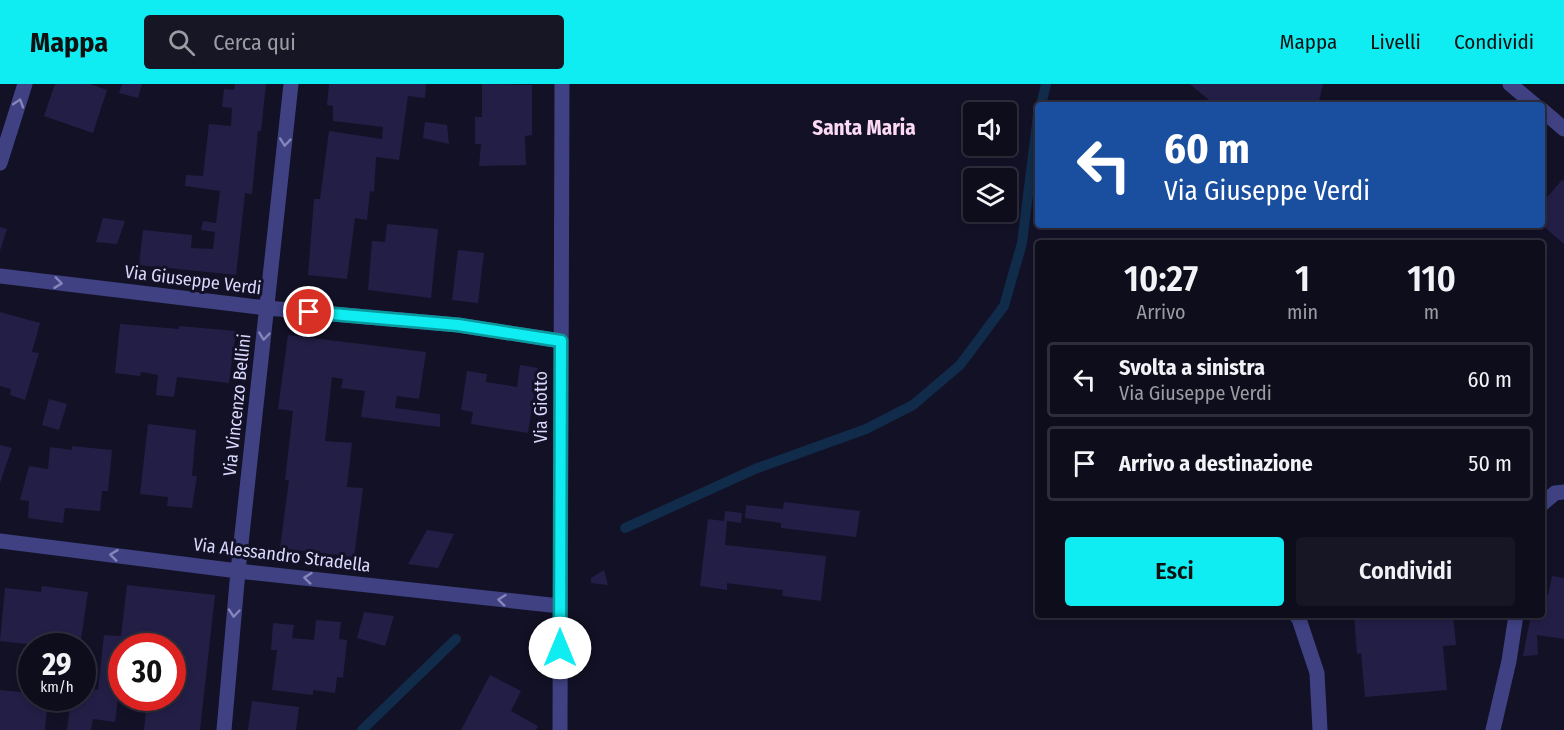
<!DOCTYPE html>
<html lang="it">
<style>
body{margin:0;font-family:"Fira Sans Condensed",sans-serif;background:#171625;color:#f1f3f6;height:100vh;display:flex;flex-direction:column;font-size:22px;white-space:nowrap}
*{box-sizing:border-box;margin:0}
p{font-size:20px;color:#9b9ca3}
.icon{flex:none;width:33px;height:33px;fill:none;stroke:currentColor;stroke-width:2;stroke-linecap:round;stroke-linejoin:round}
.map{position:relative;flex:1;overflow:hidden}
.sheet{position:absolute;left:1035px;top:156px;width:510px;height:378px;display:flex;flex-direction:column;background:#0e0d1c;border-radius:6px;box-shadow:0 3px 9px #0003,0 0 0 2px #2e2d3b}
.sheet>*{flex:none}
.banner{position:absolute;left:1035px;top:18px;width:510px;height:126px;border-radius:6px;box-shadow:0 3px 9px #0003,0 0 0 2px #2e2d3b;background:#1a4fa0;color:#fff;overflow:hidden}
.buttons{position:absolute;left:963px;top:18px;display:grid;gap:12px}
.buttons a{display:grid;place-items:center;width:54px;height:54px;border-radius:6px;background:#0e0d1c;box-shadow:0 3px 9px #0003,0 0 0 2px #2e2d3b;font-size:30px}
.speed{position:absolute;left:18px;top:549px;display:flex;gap:12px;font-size:30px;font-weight:700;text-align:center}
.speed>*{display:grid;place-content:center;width:78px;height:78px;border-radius:50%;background:#0e0d1c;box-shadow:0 3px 9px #0003,0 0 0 2px #2e2d3b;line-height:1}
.speed small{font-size:15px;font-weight:400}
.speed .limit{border:9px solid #d22;background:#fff;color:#111}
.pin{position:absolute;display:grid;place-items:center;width:51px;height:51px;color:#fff;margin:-26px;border:3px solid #fff;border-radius:50%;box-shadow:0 2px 6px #0007}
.me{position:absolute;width:66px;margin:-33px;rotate:0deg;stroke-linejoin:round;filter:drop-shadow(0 0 4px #0008)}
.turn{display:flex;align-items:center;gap:21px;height:126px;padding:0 30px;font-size:27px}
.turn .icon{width:78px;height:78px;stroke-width:2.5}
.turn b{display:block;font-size:42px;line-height:51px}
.eta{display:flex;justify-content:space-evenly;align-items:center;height:102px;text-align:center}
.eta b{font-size:36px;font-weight:600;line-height:42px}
.button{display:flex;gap:12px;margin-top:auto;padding:12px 30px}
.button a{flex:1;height:69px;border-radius:6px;background:#0fedf2;color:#111;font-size:24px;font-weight:600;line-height:69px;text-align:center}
.button a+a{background:#171625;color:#f1f3f6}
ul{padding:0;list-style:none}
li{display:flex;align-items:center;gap:18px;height:75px;margin:0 12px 9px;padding:0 18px;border:3px solid #2e2d3b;border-radius:6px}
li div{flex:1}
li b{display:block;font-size:22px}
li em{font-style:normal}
header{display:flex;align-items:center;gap:36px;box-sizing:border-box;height:84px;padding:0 30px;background:#0fedf2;color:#111}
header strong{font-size:28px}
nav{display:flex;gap:33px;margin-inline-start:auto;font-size:21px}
.search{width:420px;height:54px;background:#171625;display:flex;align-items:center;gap:15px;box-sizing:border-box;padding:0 21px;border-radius:6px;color:#9b9ca3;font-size:22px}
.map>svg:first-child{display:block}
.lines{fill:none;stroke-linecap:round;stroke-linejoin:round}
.stream{stroke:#112b4a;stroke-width:10}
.building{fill:#231e46}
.street{stroke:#3f4183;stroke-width:15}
.oneway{stroke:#8585ba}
.route-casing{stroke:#0a9a9d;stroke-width:15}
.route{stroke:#0fedf2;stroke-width:10}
.labels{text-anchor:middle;stroke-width:6;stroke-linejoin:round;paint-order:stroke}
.street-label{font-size:18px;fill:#dad8fd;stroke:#131126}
.quarter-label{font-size:21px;font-weight:bold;fill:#fddaf3;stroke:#131126}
</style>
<header>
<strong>Mappa</strong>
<div class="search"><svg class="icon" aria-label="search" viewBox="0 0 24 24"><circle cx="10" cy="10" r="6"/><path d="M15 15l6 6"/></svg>Cerca qui</div>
<nav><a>Mappa</a><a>Livelli</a><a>Condividi</a></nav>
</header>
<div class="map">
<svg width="1564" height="646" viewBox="0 0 1564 646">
<rect width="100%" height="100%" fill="#131126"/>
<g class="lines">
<path class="stream" d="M1041 21 1046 0
M625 444 755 385 866 345 913 321 960 281 1004 222 1022 159 1038 31
M362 646 456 555"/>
</g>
<path class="building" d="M55 0H90L107 6 93 49 44 32Z
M122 0H142L138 14 119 9Z
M235 0H266L261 47H258L252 110 245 109 236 191 139 181 143 146 192 151 191 164 213 165 215 148 201 146 203 137 216 139 220 107 185 102 186 91 203 92 209 40 231 42 232 24 222 23 224 5 234 6Z
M329 0H426L425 14 408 12 399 76 376 73 374 108 370 107 367 136 355 134 347 195 308 191 314 115H320L329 47 382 55 383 43 333 37V22L327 21Z
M482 0 532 1V51L525 52 526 81 479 82 481 60H475V33H482Z
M1190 0H1323L1318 21H1215Z
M425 38 447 41 449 60 423 54Z
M1562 96 1564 97V160L1542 141V119Z
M103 134 125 137 117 160 96 158Z
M387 140 438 145 431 214 368 206 372 157 385 158Z
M0 143 7 145 0 167Z
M458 166 484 169 478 219 452 216Z
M0 228 40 239 32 268 39 269 25 316 10 311 11 305 0 302Z
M120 240 179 245V242L236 247 229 299 177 293 174 313 156 311 158 291 141 288 140 292 115 289Z
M288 251 426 268 419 315 397 312 395 324 440 330V343L361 333 365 307 341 304 343 295 332 293 325 357 352 359 347 403 363 404 354 473 280 464 289 396H285L293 327 278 325Z
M520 281 538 284 528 349 471 340 473 328 461 326 467 287 487 290 486 298 517 303Z
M49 315 67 320 59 346 42 341Z
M148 340 196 346 192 392H197L192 424 167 422 168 413 140 410Z
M0 361 12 364 0 399Z
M72 362 112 366 108 407H102L100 427 65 424 63 439 28 434 29 417 20 416 29 382 48 385 50 363 72 366Z
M784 418 860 427 856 453 781 444V439L745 434 746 421 783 425Z
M725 427 742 429 741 439 727 437 725 461 826 472 821 517 782 512 783 506 727 499V506L700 502 708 435 724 437Z
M427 446 454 450 438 484 408 480Z
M604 486 608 501 591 499V494Z
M1552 492 1564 494V555L1537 551 1538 571 1523 572 1531 531H1542V510L1548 511Z
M127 501 215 511 200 646H144L147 615 168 617 169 614H172V584L176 585 177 570 172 569V562H122V584L115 638 93 635 91 646H67L71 614H82V604L98 606 104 551 121 552Z
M42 502 88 508 80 562 56 560V562H44L0 557 5 504 41 508Z
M364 528 394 532 385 562 357 554Z
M1354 531H1453L1456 561 1443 562 1447 606 1365 613 1361 569 1357 570Z
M316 536 341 538 339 555 347 556 343 594 337 593 335 609 313 606V611L272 606 277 566H271L273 539 294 541 292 554 314 556Z
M490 591 521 607 511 627 538 642 536 646H461Z
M0 606 32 609V614H48L45 646H0Z
M252 617 299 623 296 646H248Z"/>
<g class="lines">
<path class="street" d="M1510 0 1535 21
M1542 26 1564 45
M0 79 25 0
M0 192 267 224 458 241 561 257
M1542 420 1555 409 1564 408
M0 457 238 487 560 522
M1296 531 1299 535 1317 589 1320 646
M224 646 238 487 291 0
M560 646 562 0
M1493 646 1509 577 1516 531"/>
</g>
<defs><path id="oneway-chevron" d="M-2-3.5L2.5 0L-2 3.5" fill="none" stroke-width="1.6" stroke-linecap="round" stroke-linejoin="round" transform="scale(1.5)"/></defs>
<g class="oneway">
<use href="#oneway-chevron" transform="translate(19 19) rotate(-72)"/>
<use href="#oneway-chevron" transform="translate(285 58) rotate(96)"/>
<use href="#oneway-chevron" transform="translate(58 199) rotate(7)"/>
<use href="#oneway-chevron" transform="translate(264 252) rotate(96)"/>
<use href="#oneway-chevron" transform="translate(114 471) rotate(-173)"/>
<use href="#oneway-chevron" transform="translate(308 494) rotate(-174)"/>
<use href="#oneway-chevron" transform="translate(502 516) rotate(-174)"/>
<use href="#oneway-chevron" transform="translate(234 529) rotate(95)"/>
</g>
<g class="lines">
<defs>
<path id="route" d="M309 228 458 241 561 257 560 564"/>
</defs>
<use href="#route" class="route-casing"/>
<use href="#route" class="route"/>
</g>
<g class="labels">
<g class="street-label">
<text transform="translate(193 196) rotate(7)" y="6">Via Giuseppe Verdi</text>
<text transform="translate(237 321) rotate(-84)" y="6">Via Vincenzo Bellini</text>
<text transform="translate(541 323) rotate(-90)" y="6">Via Giotto</text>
<text transform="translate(282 471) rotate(7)" y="6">Via Alessandro Stradella</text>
</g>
<g class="quarter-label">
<text x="864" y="51">Santa Maria</text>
</g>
</g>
</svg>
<div class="buttons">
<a><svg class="icon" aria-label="sound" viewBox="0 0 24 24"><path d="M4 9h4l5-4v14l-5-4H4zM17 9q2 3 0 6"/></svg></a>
<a><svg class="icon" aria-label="layers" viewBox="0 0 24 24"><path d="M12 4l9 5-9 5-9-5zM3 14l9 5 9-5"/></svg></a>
</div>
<div class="speed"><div>29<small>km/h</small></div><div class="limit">30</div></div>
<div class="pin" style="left:309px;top:228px;background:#d93025"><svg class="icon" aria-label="arrive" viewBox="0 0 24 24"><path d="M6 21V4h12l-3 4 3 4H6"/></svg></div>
<svg class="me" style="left:560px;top:564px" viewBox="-20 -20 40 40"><circle r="19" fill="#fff"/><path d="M0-13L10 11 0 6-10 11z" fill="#0fedf2"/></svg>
<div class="banner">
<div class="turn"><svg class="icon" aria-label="left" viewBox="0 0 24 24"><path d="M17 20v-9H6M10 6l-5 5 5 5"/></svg><div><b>60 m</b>Via Giuseppe Verdi</div></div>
</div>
<section class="sheet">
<div class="eta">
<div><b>10:27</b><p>Arrivo</p></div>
<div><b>1</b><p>min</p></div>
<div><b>110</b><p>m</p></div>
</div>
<ul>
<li><svg class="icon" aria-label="left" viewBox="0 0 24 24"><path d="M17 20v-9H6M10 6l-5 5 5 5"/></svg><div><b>Svolta a sinistra</b><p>Via Giuseppe Verdi</p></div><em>60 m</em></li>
<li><svg class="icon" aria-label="arrive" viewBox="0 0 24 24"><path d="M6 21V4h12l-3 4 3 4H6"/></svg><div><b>Arrivo a destinazione</b></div><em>50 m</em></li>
</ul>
<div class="button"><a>Esci</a><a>Condividi</a></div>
</section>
</div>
